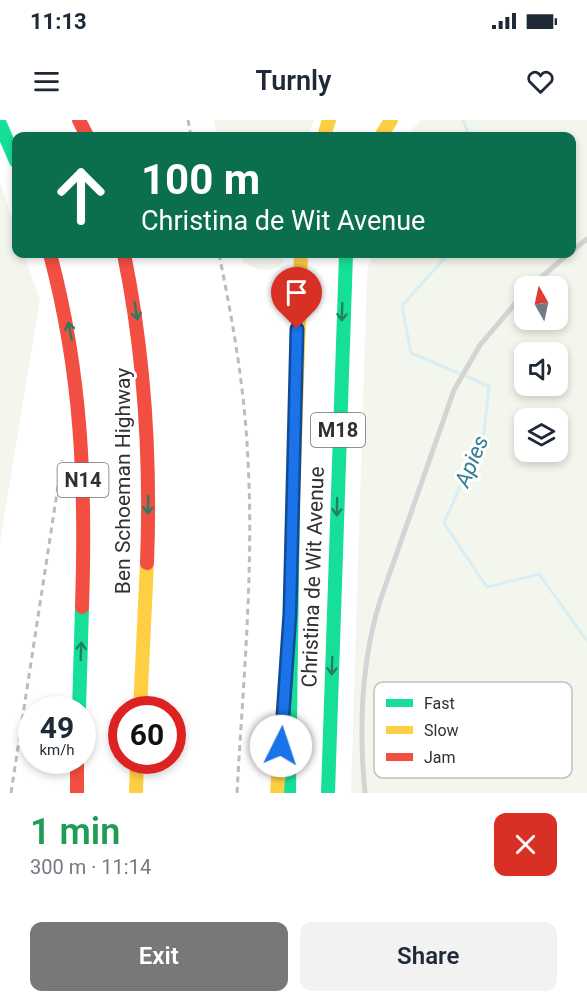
<!DOCTYPE html>
<meta charset="utf-8">
<style>
body{margin:0;font-family:Roboto,sans-serif;background:#f2f2f3;color:#1f2937;height:100vh;display:flex;flex-direction:column;font-size:22px;white-space:nowrap}
*{box-sizing:border-box;margin:0}
p{font-size:20px;color:#747a83}
.icon{flex:none;width:33px;height:33px;fill:none;stroke:currentColor;stroke-width:2;stroke-linecap:round;stroke-linejoin:round}
.map{position:relative;height:673px;overflow:hidden}
.sheet{display:flex;flex-direction:column;background:#fff;flex:1}
.sheet>*{flex:none}
.guide{position:absolute;left:12px;top:12px;width:564px;height:126px;border-radius:12px;box-shadow:0 3px 9px #0003;background:#0b6e4f;color:#fff;overflow:hidden}
.needle{width:39px;rotate:351deg}
.buttons{position:absolute;left:514px;top:156px;display:grid;gap:12px}
.buttons a{display:grid;place-items:center;width:54px;height:54px;border-radius:12px;background:#fff;box-shadow:0 3px 9px #0003;font-size:30px}
.speed{position:absolute;left:18px;top:576px;display:flex;gap:12px;font-size:30px;font-weight:700;text-align:center}
.speed>*{display:grid;place-content:center;width:78px;height:78px;border-radius:50%;background:#fff;box-shadow:0 3px 9px #0003;line-height:1}
.speed small{font-size:15px;font-weight:400}
.speed .limit{border:9px solid #d22;background:#fff;color:#111}
.pin{position:absolute;display:grid;place-items:center;width:51px;height:51px;color:#fff;margin:-62px -26px;border-radius:50% 50% 50% 0;rotate:-45deg;box-shadow:0 0 6px #0007}
.pin .icon{rotate:45deg}
.me{position:absolute;width:66px;margin:-33px;rotate:4deg;stroke-linejoin:round;filter:drop-shadow(0 0 4px #0008)}
.turn{display:flex;align-items:center;gap:21px;height:126px;padding:0 30px;font-size:27px}
.turn .icon{width:78px;height:78px;stroke-width:2.5}
.turn b{display:block;font-size:42px;line-height:51px}
.round{display:grid;place-items:center;flex:none;width:63px;height:63px;border-radius:12px;background:#f2f2f3}
.head{display:flex;align-items:center;justify-content:space-between;height:102px;padding:0 30px}
h1{font-size:36px;font-weight:600;line-height:45px;color:#1e9e55}
.action{display:flex;gap:12px;margin-top:auto;padding:12px 30px}
.action a{flex:1;height:69px;border-radius:12px;background:#787878;color:#fff;font-size:24px;font-weight:600;line-height:69px;text-align:center}
.action a+a{background:#f2f2f3;color:#1f2937}
.status{display:flex;justify-content:space-between;align-items:center;height:42px;padding:0 30px;background:#fff;direction:ltr}
.status svg{height:16px;fill:currentColor}
header{display:flex;justify-content:space-between;align-items:center;height:78px;padding:0 30px;background:#fff;font-size:27px;font-weight:600}
.map>svg:first-child{display:block}
.green{fill:#f3f6ec;fill-rule:evenodd}
.lines{fill:none;stroke-linecap:round;stroke-linejoin:round}
.stream{stroke:#d8eef4;stroke-width:3}
.lane{stroke:#d4d4d4;stroke-width:5}
.fast{stroke:#16e098;stroke-width:14}
.slow{stroke:#ffcf43;stroke-width:14}
.jam{stroke:#f24e42;stroke-width:14}
.rail{stroke:#bcbcbc;stroke-width:3;stroke-dasharray:6 4.5;stroke-linecap:butt}
.oneway{stroke:#247f5f}
.route-casing{stroke:#114b97;stroke-width:15}
.route{stroke:#1a73e8;stroke-width:10}
.labels{text-anchor:middle;stroke-width:6;stroke-linejoin:round;paint-order:stroke}
.shield{fill:#fff;stroke:#6e6e6e;stroke-width:1.5}
.shield-label{font-size:20px;font-weight:bold;fill:#303030}
.street-label{font-size:21px;fill:#303030;stroke:#fff}
.water-label{font-size:22px;font-style:italic;fill:#357d92;stroke:#fff}
.key{fill:#fff;stroke:#c1c1c1;stroke-width:1.5}
.key-label{font-size:16px;fill:#303030}
</style>
<div class="status"><b>11:13</b><svg viewBox="0 0 49 12"><path d="M0 12V9h3v3zM5 12V6h3v6zM10 12V3h3v9zM15 12V0h3v12zM26 1h20v11H26zM47 4h2v5h-2z"/></svg></div>
<header><svg class="icon" aria-label="menu" viewBox="0 0 24 24"><path d="M4 6h16M4 12h16M4 18h16"/></svg>Turnly<svg class="icon" aria-label="heart" viewBox="0 0 24 24"><path d="M12 20l-8-8c-3-5 5-10 8-4 3-6 11-1 8 4z"/></svg></header>
<div class="map">
<svg width="587" height="673" viewBox="0 0 587 673">
<rect width="100%" height="100%" fill="#fff"/>
<path class="green" d="M214 0H314L308 16H217Z
M421 0H587V673H351L367 152 372 134H572V16H406ZM525 166H558V200H525ZM525 232H558V266H525ZM525 298H558V332H525Z
M0 62 16 110V134H24L40 180 0 422Z
M241 134H284L283 143C269 155 259 150 244 143Z"/>
<g class="lines">
<path class="stream" d="M463 0 469 16
M448 134 402 186 411 233 489 266 484 313 444 403 487 467 539 454 587 521"/>
<path class="lane" d="M572 131 587 119
M531 166 568 134
M365 673C359 610 361 542 380 481L454 270 480 225 525 172"/>
<path class="fast" d="M0 4 16 41
M79 590 82 487
M289 673 293 383
M328 673 346 134"/>
<path class="slow" d="M324 16 329 0
M381 16 391 0
M293 383 301 134
M140 590 147 443
M136 673 137 640
M277 673 279 644"/>
<path class="jam" d="M79 0 87 16
M50 134C82 254 86 364 82 487
M124 134C145 237 151 338 147 443
M77 640V673"/>
<path class="rail" d="M188 0 191 16
M219 134C233 202 245 271 248 341 254 451 243 563 237 673
M11 673 62 340"/>
</g>
<defs><path id="oneway-shaft" d="M-6 0H5M1.5-3L5.5 0L1.5 3" fill="none" stroke-width="1.6" stroke-linecap="round" stroke-linejoin="round" transform="scale(1.5)"/></defs>
<g class="oneway">
<use href="#oneway-shaft" transform="translate(136 191) rotate(81)"/>
<use href="#oneway-shaft" transform="translate(342 192) rotate(92)"/>
<use href="#oneway-shaft" transform="translate(70 211) rotate(-101)"/>
<use href="#oneway-shaft" transform="translate(148 385) rotate(92)"/>
<use href="#oneway-shaft" transform="translate(337 387) rotate(91)"/>
<use href="#oneway-shaft" transform="translate(81 531) rotate(-88)"/>
<use href="#oneway-shaft" transform="translate(332 546) rotate(92)"/>
</g>
<g class="lines">
<defs>
<path id="route" d="M281 626 290 493 297 209"/>
</defs>
<use href="#route" class="route-casing"/>
<use href="#route" class="route"/>
</g>
<g class="labels">
<g class="shield">
<rect x="311" y="293" width="54" height="34" rx="4.5"/>
<rect x="57.5" y="343" width="51" height="34" rx="4.5"/>
</g>
<g class="shield-label">
<text x="338" y="317">M18</text>
<text x="83" y="367">N14</text>
</g>
<g class="street-label">
<text transform="translate(123 361) rotate(-90)" y="7">Ben Schoeman Highway</text>
<text transform="translate(313 457) rotate(-88)" y="7">Christina de Wit Avenue</text>
</g>
<g class="water-label">
<text transform="translate(471 341) rotate(-67)" y="8">Apies</text>
</g>
</g>
<rect x="374" y="562" width="198" height="96" rx="9" class="key"/>
<rect x="386" y="579" width="27" height="8" fill="#16e098"/>
<rect x="386" y="606" width="27" height="8" fill="#ffcf43"/>
<rect x="386" y="633" width="27" height="8" fill="#f24e42"/>
<g class="key-label">
<text x="424" y="589">Fast</text>
<text x="424" y="616">Slow</text>
<text x="424" y="643">Jam</text>
</g>
</svg>
<div class="buttons">
<a><svg class="needle" viewBox="-14 -14 28 28"><path d="M0-13l5 13h-10z" fill="#e53935"/><path d="M0 13l5-13h-10z" fill="#747a83"/></svg></a>
<a><svg class="icon" aria-label="sound" viewBox="0 0 24 24"><path d="M4 9h4l5-4v14l-5-4H4zM17 9q2 3 0 6"/></svg></a>
<a><svg class="icon" aria-label="layers" viewBox="0 0 24 24"><path d="M12 4l9 5-9 5-9-5zM3 14l9 5 9-5"/></svg></a>
</div>
<div class="speed"><div>49<small>km/h</small></div><div class="limit">60</div></div>
<div class="pin" style="left:297px;top:209px;background:#d93025"><svg class="icon" aria-label="arrive" viewBox="0 0 24 24"><path d="M6 21V4h12l-3 4 3 4H6"/></svg></div>
<svg class="me" style="left:281px;top:626px" viewBox="-20 -20 40 40"><circle r="19" fill="#fff"/><path d="M0-13L10 11 0 6-10 11z" fill="#1a73e8"/></svg>
<div class="guide">
<div class="turn"><svg class="icon" aria-label="ahead" viewBox="0 0 24 24"><path d="M12 20V5M6 11l6-6 6 6"/></svg><div><b>100 m</b>Christina de Wit Avenue</div></div>
</div>
</div>
<section class="sheet">
<div class="head"><div><h1>1 min</h1><p>300 m · 11:14</p></div><a class="round" style="background:#d93025;color:#fff"><svg class="icon" aria-label="close" viewBox="0 0 24 24"><path d="M6 6l12 12M18 6L6 18"/></svg></a></div>
<div class="action"><a>Exit</a><a>Share</a></div>
</section>
